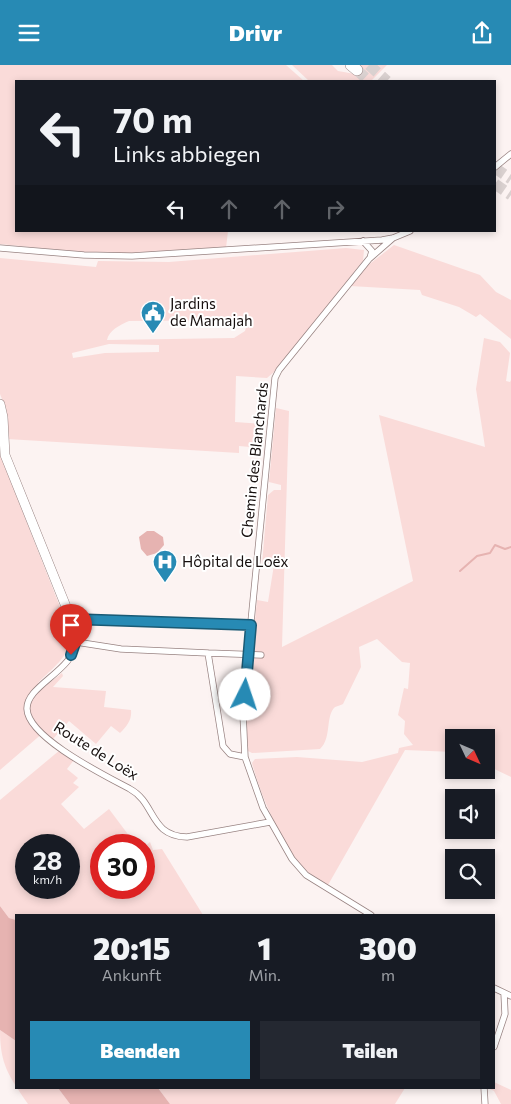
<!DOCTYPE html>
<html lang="de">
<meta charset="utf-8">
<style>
body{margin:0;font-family:Commissioner,sans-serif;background:#242831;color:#f1f3f6;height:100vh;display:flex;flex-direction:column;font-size:19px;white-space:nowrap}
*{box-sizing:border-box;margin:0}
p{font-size:16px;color:#9ea1a6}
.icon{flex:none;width:28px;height:28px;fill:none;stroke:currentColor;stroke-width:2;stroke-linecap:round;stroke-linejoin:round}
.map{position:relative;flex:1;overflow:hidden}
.details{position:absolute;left:15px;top:849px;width:480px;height:175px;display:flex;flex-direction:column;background:#171b24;border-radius:0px;box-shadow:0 2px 8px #0003}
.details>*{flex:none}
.banner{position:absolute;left:15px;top:15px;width:481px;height:152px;border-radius:0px;box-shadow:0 2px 8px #0003;background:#171b24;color:#f1f3f6;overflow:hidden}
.needle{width:32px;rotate:134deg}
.fabs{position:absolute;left:445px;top:664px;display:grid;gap:10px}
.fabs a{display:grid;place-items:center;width:50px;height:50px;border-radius:0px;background:#171b24;box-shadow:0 2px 8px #0003;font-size:25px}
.speed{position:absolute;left:15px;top:769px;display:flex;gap:10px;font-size:25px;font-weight:700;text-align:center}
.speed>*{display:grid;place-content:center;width:65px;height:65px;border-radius:50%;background:#171b24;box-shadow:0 2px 8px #0003;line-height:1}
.speed small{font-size:12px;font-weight:400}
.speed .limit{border:8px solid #d22;background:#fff;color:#111}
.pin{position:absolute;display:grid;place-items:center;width:42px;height:42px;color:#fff;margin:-51px -21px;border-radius:50% 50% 50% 0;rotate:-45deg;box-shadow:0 0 5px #0007}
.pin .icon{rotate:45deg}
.me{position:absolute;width:55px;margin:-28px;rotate:4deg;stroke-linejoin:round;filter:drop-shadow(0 0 4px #0008)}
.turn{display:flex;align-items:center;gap:18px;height:105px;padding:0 15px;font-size:22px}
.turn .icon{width:65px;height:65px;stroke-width:2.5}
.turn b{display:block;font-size:35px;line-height:42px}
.lanes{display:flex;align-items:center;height:48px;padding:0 15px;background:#0003;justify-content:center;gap:25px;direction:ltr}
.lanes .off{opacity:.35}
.eta{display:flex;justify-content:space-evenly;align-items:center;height:85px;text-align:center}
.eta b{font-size:30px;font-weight:800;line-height:35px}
.action{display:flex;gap:10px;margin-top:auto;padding:10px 15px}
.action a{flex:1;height:58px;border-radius:0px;background:#278ab4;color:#fff;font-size:20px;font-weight:800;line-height:58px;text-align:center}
.action a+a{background:#242831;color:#f1f3f6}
header{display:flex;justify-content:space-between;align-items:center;height:65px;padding:0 15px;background:#278ab4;color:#fff;font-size:22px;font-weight:800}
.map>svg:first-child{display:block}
.green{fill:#fadbd9;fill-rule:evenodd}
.water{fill:#e6b3b1}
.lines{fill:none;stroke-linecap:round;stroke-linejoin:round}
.stream{stroke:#e6b3b1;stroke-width:2}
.highway-tunnel{stroke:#dad1d0;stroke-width:11;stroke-dasharray:11 5.5;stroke-linecap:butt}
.street-casing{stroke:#988382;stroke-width:7}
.secondary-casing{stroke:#988382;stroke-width:10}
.highway-casing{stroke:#988382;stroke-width:12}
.street{stroke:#fff;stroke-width:5.5}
.secondary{stroke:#fff;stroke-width:9}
.highway{stroke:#fff;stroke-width:11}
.street-bridge-casing{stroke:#988382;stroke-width:7;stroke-linecap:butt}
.street-bridge{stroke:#fff;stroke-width:5.5}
.route-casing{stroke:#195a75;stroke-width:12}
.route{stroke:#278ab4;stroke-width:9}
.labels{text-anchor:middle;stroke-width:4;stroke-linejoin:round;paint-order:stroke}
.poi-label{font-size:15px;fill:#160f0e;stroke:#fff;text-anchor:start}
.street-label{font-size:15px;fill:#160f0e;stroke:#fff}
</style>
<header><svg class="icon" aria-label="menu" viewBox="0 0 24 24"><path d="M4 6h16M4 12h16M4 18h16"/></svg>Drivr<svg class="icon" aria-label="share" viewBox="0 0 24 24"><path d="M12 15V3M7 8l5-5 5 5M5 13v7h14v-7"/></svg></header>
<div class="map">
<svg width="511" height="1039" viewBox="0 0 511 1039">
<rect width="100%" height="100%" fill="#fcf3f2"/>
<path class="green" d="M0 0H286L304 16H16V166H228L226 183 132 188H90L0 179Z
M292 0H332L338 6 355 9 357 0H387L371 16H309Z
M394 180 480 210 496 227 511 235V274L480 249 476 252 459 242 422 230 420 225 350 221 367 201Z
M346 183 364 185 363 196 274 307 267 313 236 311 235 357 263 359 261 383 239 381V388L7 374V347L0 329V193L96 202 98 196 169 197ZM248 255 245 266 234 273 107 275C109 265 120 260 129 256ZM109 279 159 280V287L105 288 73 293 72 288Z
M484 273 500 277 510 288 506 316 510 317 511 315V712L486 700V672H454V687L405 685 328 820C318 814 307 808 300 799 279 773 261 731 252 698L255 694 297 692 362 697 398 688 399 683 413 680 404 669 405 656 398 650 404 623 408 624 410 598 402 597 377 574 359 582 361 602 343 639C341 640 338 641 335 642 325 651 332 673 320 684L252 688 248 686 246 648 257 535 268 537 274 500 262 499 268 430 274 425H281V420L269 417 276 343 289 346 282 582 413 516 379 350 485 382 476 324Z
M0 389 71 570C70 592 52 603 38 618L44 622 62 608 63 611 53 622 106 626 104 642 131 645C132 655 127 661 120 668L111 661 96 679 69 656 53 674 44 667 0 705Z
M60 685 74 695 67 704 78 713 73 718 79 722 61 739 84 764 109 744 136 780H101V822H144V782L150 777 153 785 162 784 203 850H16V855L9 853 0 841V735ZM26 780H69V822H26Z
M0 965 16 976V1022L58 1023 70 1039H28C9 1011 0 1000 0 965Z
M494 1017 511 1025V1039H501L494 1026 488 1023 494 1022Z
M158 1023 404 1022 405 1023 395 1039H170Z"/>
<path class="water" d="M154 466 163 472 164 480 157 488 147 491 141 484 139 472 147 466Z
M0 841 9 853 16 855V976L0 965Z
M58 1023H158L170 1039H70Z"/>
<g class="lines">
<path class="stream" d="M460 506 477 491 490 488 495 480 505 484 511 482"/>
<path class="highway-tunnel" d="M369 0 387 16
M357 5 369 16
M495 103 511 114
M495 119 511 130"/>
<defs>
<path id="street" d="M495 102 511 89
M363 176 372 186 370 193
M0 183 84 190 132 191 382 175 393 173 410 166
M251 560 71 554C73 561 76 568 76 575 76 605 26 620 27 644 28 673 106 711 130 724 156 738 149 771 187 772L270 757
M76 577 121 584 208 588 223 681 230 689 245 692
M248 587 275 313 279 305 369 194 393 173
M208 588 261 590
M247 591 243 649 245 692 263 743 292 794 306 810 371 850
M494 923 511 931
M494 982 505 949 504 928
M484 1022 485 1039"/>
<path id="secondary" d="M0 339 3 352 5 390 71 554"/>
<path id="highway" d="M351 0 357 5"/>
</defs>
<use href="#street" class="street-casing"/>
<use href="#secondary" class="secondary-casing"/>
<use href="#highway" class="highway-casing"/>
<use href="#street" class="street"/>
<use href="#secondary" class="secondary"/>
<use href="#highway" class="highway"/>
<defs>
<path id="street-bridge" d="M247 591 248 587"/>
</defs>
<use href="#street-bridge" class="street-bridge-casing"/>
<use href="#street-bridge" class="street-bridge"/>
</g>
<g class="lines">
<defs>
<path id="route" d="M71 590 76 575 71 554 251 560 245 630"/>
</defs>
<use href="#route" class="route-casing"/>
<use href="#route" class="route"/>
</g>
<defs>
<symbol id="civic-pin" viewBox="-11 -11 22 30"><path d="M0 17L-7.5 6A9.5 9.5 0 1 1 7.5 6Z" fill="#278ab4" stroke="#fff"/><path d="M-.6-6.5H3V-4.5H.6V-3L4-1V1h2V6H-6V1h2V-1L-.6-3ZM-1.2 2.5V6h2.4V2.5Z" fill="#fff"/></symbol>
<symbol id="hospital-pin" viewBox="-11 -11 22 30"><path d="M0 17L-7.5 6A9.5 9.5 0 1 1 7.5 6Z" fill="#278ab4" stroke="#fff"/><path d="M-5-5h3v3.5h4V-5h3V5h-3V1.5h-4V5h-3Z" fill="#fff"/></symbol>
</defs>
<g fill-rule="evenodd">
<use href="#civic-pin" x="139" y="234" width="28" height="38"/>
<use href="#hospital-pin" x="151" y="483" width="28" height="38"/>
</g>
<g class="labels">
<g class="poi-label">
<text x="170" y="244">Jardins<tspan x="170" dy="17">de Mamajah</tspan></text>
<text x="182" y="502">Hôpital de Loëx</text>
</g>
<g class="street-label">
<text transform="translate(255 395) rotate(-84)" y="5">Chemin des Blanchards</text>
<text transform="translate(96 686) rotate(32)" y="5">Route de Loëx</text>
</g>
</g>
</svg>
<div class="fabs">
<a><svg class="needle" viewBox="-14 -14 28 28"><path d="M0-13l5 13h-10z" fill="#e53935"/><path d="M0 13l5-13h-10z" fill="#9ea1a6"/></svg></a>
<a><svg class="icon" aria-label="sound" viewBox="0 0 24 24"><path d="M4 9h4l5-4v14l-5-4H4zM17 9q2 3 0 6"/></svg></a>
<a><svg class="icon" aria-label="search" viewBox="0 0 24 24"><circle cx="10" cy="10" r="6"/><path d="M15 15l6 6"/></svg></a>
</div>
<div class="speed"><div>28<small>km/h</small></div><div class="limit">30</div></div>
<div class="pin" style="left:71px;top:590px;background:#d93025"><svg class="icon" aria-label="arrive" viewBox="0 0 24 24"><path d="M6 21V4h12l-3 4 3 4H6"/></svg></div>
<svg class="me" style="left:245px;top:630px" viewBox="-20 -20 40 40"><circle r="19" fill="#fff"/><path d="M0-13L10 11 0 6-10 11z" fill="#278ab4"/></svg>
<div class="banner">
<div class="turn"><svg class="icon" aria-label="left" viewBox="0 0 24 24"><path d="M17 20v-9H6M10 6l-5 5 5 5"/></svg><div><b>70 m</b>Links abbiegen</div></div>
<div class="lanes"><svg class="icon" aria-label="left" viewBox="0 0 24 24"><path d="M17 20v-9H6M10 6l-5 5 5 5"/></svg><svg class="icon off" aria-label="ahead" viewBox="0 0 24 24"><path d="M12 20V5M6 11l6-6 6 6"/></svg><svg class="icon off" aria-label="ahead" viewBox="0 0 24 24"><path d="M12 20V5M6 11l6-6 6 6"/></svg><svg class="icon off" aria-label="right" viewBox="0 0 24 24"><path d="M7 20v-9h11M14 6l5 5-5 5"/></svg></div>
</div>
<section class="details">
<div class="eta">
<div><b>20:15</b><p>Ankunft</p></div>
<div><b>1</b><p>Min.</p></div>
<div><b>300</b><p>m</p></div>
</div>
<div class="action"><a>Beenden</a><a>Teilen</a></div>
</section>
</div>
